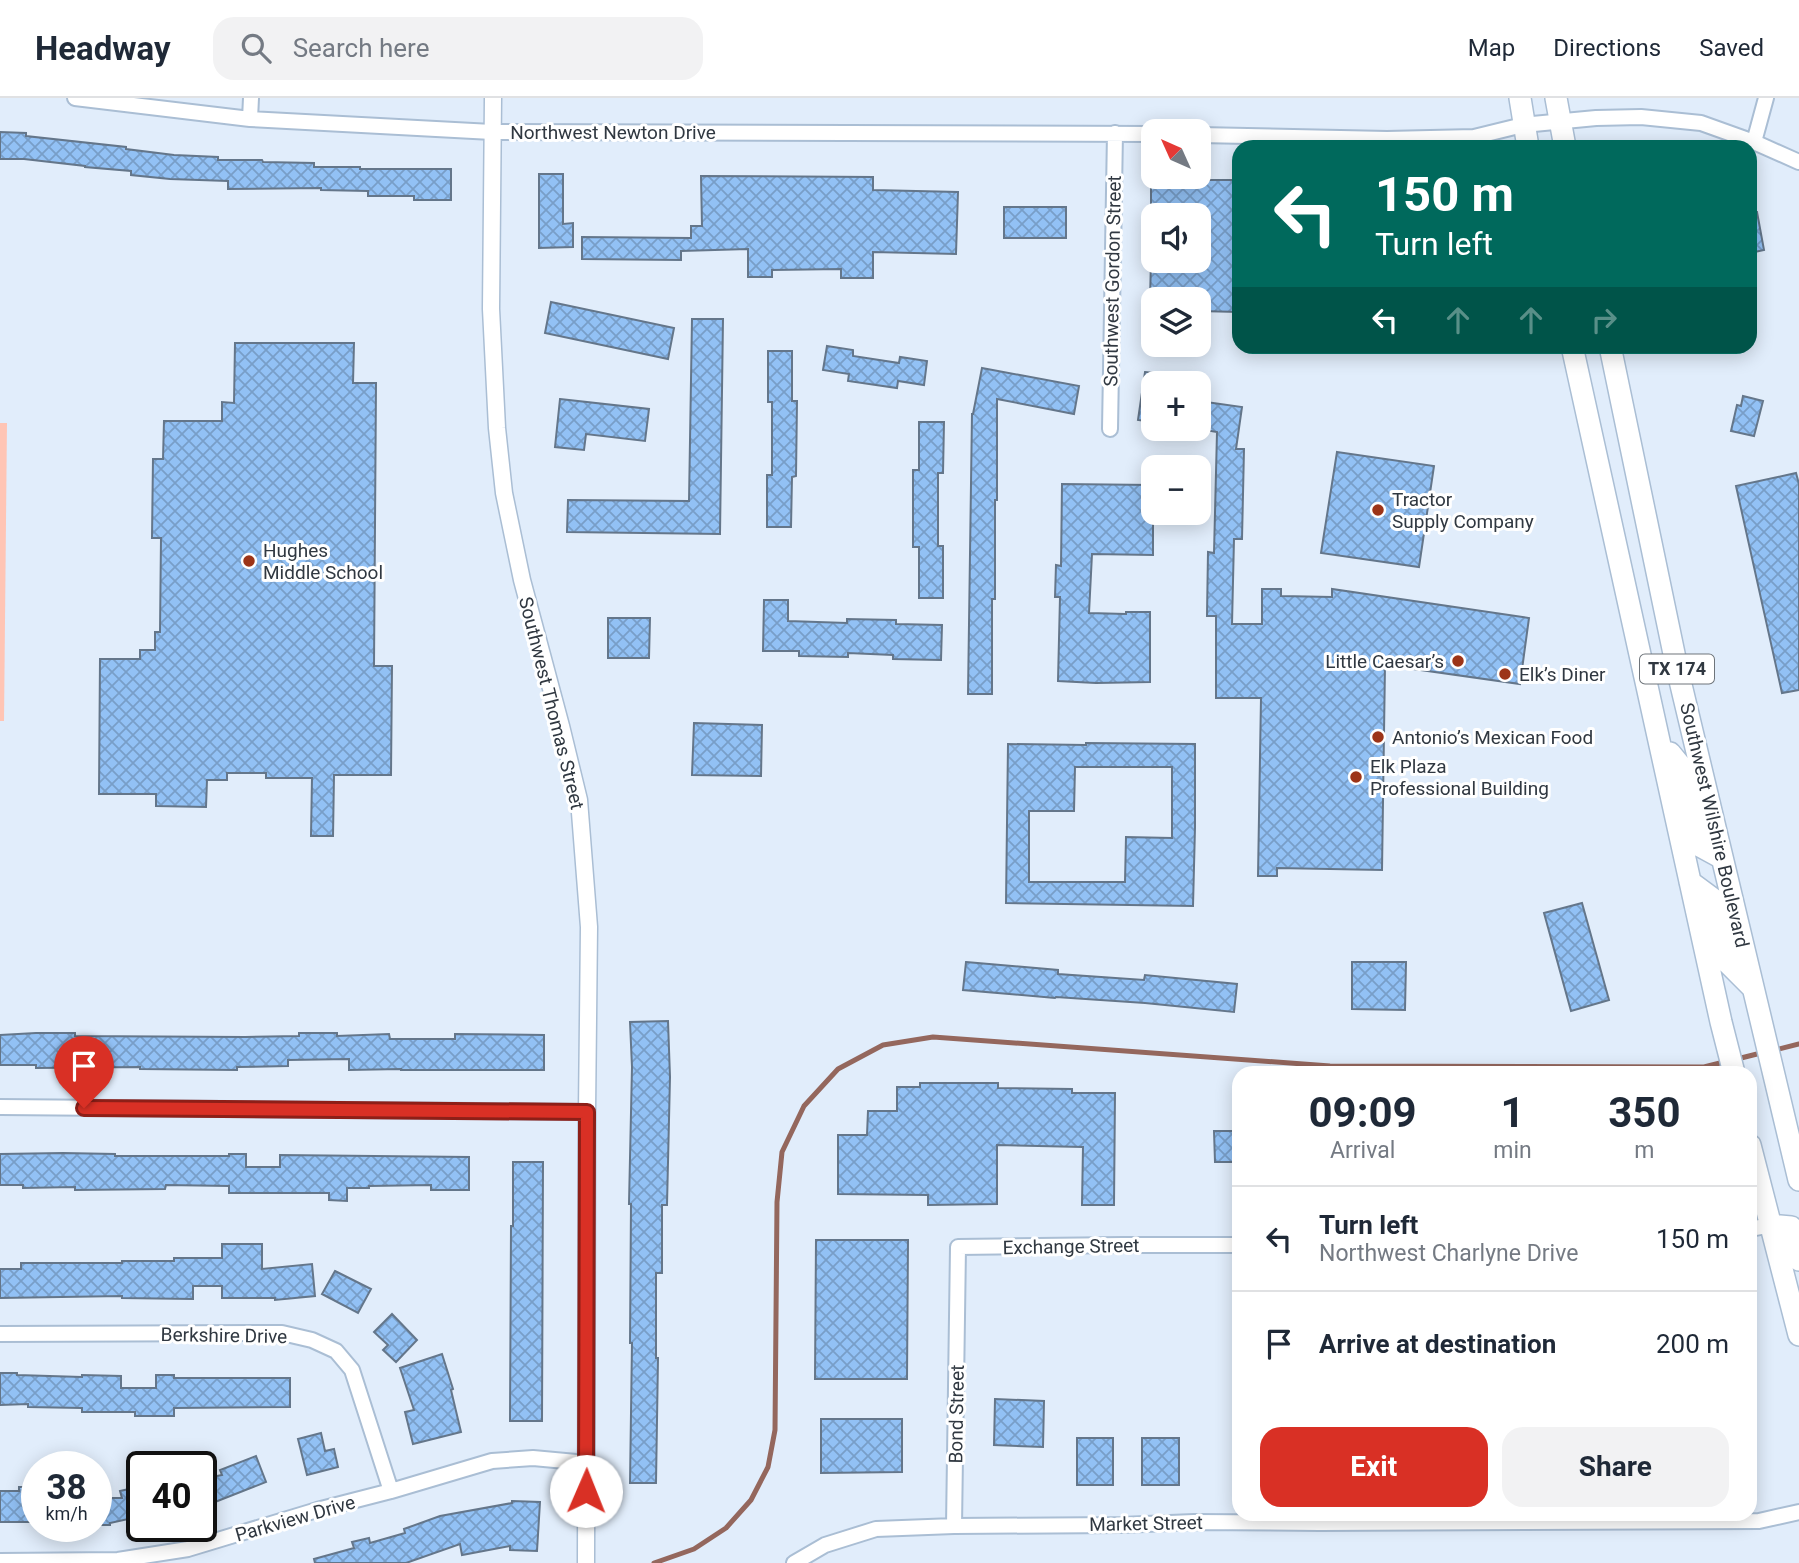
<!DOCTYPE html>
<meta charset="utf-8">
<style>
body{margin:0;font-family:Roboto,sans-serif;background:#f2f2f3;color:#1f2937;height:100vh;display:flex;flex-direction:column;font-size:26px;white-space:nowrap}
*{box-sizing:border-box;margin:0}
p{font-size:23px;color:#747a83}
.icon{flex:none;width:38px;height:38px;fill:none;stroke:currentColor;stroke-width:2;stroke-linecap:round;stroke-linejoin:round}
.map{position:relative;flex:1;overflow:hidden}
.panel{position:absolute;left:1232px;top:968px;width:525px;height:455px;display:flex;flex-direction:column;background:#fff;border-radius:21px;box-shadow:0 4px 18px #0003}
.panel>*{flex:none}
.guide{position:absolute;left:1232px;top:42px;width:525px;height:214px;border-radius:21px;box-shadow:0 4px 18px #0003;background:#00695c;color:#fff;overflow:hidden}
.needle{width:46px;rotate:315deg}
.fabs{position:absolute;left:1141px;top:21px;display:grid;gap:14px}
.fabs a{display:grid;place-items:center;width:70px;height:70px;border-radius:14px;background:#fff;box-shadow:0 4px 18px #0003;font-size:35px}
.speed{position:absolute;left:21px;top:1353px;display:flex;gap:14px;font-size:35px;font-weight:700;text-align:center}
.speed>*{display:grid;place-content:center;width:91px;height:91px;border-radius:50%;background:#fff;box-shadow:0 4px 18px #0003;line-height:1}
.speed small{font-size:18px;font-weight:400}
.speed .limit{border:4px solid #111;border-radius:10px;background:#fff;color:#111}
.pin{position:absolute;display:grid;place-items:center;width:60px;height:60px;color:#fff;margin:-72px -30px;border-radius:50% 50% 50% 0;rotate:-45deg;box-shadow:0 0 7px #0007}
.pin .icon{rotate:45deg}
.me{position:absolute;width:77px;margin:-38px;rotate:1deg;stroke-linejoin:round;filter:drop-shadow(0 0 5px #0008)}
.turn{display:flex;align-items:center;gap:24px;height:147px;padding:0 28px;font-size:32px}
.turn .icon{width:91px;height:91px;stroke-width:2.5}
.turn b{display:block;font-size:49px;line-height:60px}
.lanes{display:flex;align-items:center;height:66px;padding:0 28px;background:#0003;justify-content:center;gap:35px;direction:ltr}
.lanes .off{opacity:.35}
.eta{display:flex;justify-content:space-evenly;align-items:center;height:119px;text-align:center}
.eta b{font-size:42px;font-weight:700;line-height:49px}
.primary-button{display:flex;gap:14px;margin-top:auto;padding:14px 28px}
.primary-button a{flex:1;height:80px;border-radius:21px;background:#d93025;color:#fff;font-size:28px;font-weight:700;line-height:80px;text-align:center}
.primary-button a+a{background:#f2f2f3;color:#1f2937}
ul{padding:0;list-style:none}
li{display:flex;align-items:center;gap:21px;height:105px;padding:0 28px;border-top:2px solid #e0e1e3}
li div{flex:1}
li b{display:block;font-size:26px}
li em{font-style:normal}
header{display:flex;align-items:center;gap:42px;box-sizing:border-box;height:98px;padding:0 35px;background:#fff;border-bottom:2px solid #e0e1e3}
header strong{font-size:33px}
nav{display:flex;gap:38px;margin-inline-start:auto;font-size:24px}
.search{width:490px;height:63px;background:#f2f2f3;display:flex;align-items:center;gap:18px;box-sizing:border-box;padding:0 24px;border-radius:21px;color:#747a83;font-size:26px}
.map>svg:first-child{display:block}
.garden{fill:#ffc5b5}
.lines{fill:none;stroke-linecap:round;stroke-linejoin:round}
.stream{stroke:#94675d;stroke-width:5}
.building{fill:url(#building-cross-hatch);stroke:#64768a;stroke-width:2;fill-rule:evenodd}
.minor-casing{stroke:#aabed4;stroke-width:18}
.tertiary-casing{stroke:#aabed4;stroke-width:19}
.primary-casing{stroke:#aabed4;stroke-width:24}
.minor{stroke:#fff;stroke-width:14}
.tertiary{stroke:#fff;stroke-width:16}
.primary{stroke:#fff;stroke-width:21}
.route-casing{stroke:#8d1f18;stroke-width:18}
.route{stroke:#d93025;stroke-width:12}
.poi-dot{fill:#9c3418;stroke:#fff;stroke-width:2.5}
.labels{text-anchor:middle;stroke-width:6;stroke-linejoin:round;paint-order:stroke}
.shield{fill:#fff;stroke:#6e747a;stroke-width:2}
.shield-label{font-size:18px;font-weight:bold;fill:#303841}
.street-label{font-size:19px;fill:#303841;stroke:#fff}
.poi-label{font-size:19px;fill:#303841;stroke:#fff;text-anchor:start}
</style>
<header>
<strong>Headway</strong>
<div class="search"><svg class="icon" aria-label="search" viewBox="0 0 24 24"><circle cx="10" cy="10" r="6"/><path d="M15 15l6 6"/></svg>Search here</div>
<nav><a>Map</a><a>Directions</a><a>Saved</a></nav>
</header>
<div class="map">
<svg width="1799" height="1465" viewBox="0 0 1799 1465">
<defs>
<pattern id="building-cross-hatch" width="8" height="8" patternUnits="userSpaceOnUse" patternTransform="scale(1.75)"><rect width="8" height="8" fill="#92c1f5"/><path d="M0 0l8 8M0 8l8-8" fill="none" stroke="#789ec8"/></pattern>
</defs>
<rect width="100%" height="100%" fill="#e1edfb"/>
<path class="garden" d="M0 325H7L4 623H0Z"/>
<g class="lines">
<path class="stream" d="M1775 952 1799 946
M1737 961 1765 954
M654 1465 694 1451 726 1430 751 1402 768 1369 775 1332 777 1104 782 1054 804 1008 838 971 883 947 933 939 1330 968 1704 969 1728 963"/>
</g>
<path class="building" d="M0 34 26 35V38L126 49V51L174 57 218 59V62H262L263 64 314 65V69H360V71H451V102H414V98H368V93L321 92V90L228 91V83L170 81 131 77V73L85 69V68L24 61H0Z
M539 76H563V126L573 125V149L539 150Z
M701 78 873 79V92L958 94 956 156 873 154V180H841V171L772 172V179H748V151L681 153V162L582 161V139L691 140V128H702Z
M1151 82H1239V214L1199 213V201H1150L1151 163H1200L1201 117H1151Z
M1004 109H1066V140H1004Z
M1750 114H1757L1764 152 1750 155Z
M551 204 674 230 668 261 545 235Z
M692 221H723L720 436 567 434 568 402 689 403Z
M235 245H354L353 285H376L374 568H392L391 677H334L333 738H311L312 680H266V675H227V682H207L206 709 156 708V696H99L100 561H140V552H155V534H160L161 440H152L153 361H163L164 323H222V304L234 305Z
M827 248 853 252V258L899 265 900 259 927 263 924 287 898 283 897 290 848 283 849 276 823 272Z
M768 253H792V303H797L796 378 792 379 791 429H767V377H772V304H768Z
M982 270 1079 288 1074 316 997 301V402H995V501H992V596H968L972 316H973Z
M1145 274 1153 275V324L1138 322Z
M1743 298 1763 303 1754 338 1731 333 1737 307 1741 308Z
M560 301 649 311 645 343 586 336 584 352 555 349Z
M1199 303 1242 309 1236 351H1244L1242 441H1234L1232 526H1262V491H1281V498L1332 499V491L1529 520 1520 586 1385 567 1382 772 1277 770V778H1258L1261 600H1216V518H1207L1208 454 1214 455 1217 334 1199 331Z
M919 324H944L943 375H938V448H943V500H919V449H913V372H919Z
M1337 354 1434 368 1419 469 1321 455Z
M1796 375 1799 386V592L1782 595 1736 388Z
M1062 386 1153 387V457L1092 456 1089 515 1126 516V514H1150V584L1096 585 1058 583 1060 499H1055L1056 467 1061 468Z
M764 502H788V523L847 525V521L896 522V526L942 527 941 562 893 561V557L848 555V559L799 558V553H763Z
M608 520H650L649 560H608Z
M694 625 762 627 761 678 692 677Z
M1086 645 1195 646V729L1193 808 1006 805 1008 646 1086 647ZM1075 669H1172V740L1126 739 1125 784H1029V713H1074Z
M1582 805 1609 902 1571 913 1544 815Z
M966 864 1058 872V876L1144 882 1145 877 1237 886 1234 914 1145 905 1056 899 1055 900 963 892Z
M1352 864H1406L1405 912 1352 911Z
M668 923 670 979 667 1107H662V1175H656V1260H658L656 1385H630L632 1245H630L631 1106H629L632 969 630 924Z
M36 935H75V938L245 939 299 938V935H337V938L389 936 390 941H455V936L544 937V972H401V971L349 972V961L288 962V968L237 969V972L140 971V969L36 970V967H0V937Z
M920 985H998V990L1072 991V995H1115L1114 1107H1082L1083 1049 997 1047V1106L928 1107V1097L838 1096V1037H867L868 1013H897V989H920Z
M1214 1033H1239V1064H1215Z
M63 1055 115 1056V1058H229V1056H246V1069H280V1057L469 1059V1092H431V1087L369 1088V1090H347V1103L329 1102V1095H229V1088L166 1087 165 1091 75 1092V1089L23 1090V1087H0V1056Z
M513 1064H543L542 1323H510L511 1128H513Z
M816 1142H908L907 1281H815Z
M222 1146H262V1171L312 1166 315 1198 275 1202V1200H222V1188H193V1201L122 1200V1198L0 1200V1171H21V1165H122V1163H174V1160H222Z
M335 1173 371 1191 358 1215 322 1196Z
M392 1216 417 1242 396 1264 383 1252 388 1247 374 1234Z
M442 1256 453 1291 451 1292 461 1334 413 1346 405 1314 414 1312 400 1270Z
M0 1275H17V1277L82 1279V1277L121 1278V1290H156V1277H174V1280H290V1309L174 1310V1318H135V1314H82V1310L28 1309V1306L0 1307Z
M995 1301 1044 1303 1043 1349 994 1347Z
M821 1321H902V1374L821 1375Z
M321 1335 325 1353 334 1351 338 1369 307 1377 298 1341Z
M1077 1340H1113V1387H1077Z
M1142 1340H1179V1387H1142Z
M256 1358 266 1384 215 1404V1406L201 1409V1381L222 1377 220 1372Z
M142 1388V1418L110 1425V1427H96V1400H122L120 1393Z
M19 1389H37V1424H0V1393H19Z
M512 1403 540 1404 537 1453 510 1452V1448L462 1457 460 1446 406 1465H315L314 1461 354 1450 352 1444 369 1440 370 1445 405 1435 404 1431 440 1418 512 1405Z"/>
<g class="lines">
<defs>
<path id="minor" d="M75 0 250 21 492 34 1153 36
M250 21 251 0
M1199 37 1387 41 1474 39 1523 27 1596 20 1641 19 1701 25 1754 44 1799 64
M1754 44 1766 0
M1110 331 1115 35
M0 1009 587 1014
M1750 1131 1771 1127
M0 1236 282 1235 312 1242 336 1253 352 1272 391 1393
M954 1428 958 1149 1123 1147H1239
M0 1463 118 1462 188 1451 317 1412 391 1393 492 1363 533 1360 587 1365
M794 1465 825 1447 876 1431 954 1428 1121 1427 1194 1424 1320 1425 1759 1423 1799 1414"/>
<path id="tertiary" d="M493 0 491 211 497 330 504 395 522 482 561 628 579 702 589 829 587 1014 586 1465"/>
<path id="primary" d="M1520 0 1528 49
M1556 0 1565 49
M1572 248 1721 924 1734 975
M1610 248 1677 570 1799 1082
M1670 655 1679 666 1700 748 1722 760
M1690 784 1713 801 1727 864 1752 889
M1750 1047 1799 1237
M1771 1127 1791 1129 1799 1162"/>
</defs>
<use href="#minor" class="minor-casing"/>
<use href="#tertiary" class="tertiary-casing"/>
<use href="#primary" class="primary-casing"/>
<use href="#minor" class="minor"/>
<use href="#tertiary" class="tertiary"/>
<use href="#primary" class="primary"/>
</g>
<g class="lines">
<defs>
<path id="route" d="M84 1010 587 1014 586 1393"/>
</defs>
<use href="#route" class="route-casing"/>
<use href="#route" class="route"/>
</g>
<g class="poi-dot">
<circle cx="1378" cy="412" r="7"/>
<circle cx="249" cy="463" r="7"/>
<circle cx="1458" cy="563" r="7"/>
<circle cx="1505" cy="576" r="7"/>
<circle cx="1378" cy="639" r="7"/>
<circle cx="1356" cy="679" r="7"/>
</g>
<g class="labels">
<rect class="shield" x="1640" y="556.5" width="74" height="29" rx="5"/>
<g class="shield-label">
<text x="1677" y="577">TX 174</text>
</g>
<g class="street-label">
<text x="613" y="41">Northwest Newton Drive</text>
<text transform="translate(1112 183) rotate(-89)" y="7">Southwest Gordon Street</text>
<text transform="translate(552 605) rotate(76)" y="7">Southwest Thomas Street</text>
<text transform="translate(1715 727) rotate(77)" y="7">Southwest Wilshire Boulevard</text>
<text transform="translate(1071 1148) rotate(-1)" y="7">Exchange Street</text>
<text transform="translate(224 1237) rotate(1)" y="7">Berkshire Drive</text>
<text transform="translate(956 1316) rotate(-89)" y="7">Bond Street</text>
<text transform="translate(295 1420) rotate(-16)" y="7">Parkview Drive</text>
<text transform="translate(1146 1425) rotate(-1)" y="7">Market Street</text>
</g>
<g class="poi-label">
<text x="1392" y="408">Tractor<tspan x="1392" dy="22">Supply Company</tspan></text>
<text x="263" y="459">Hughes<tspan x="263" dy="22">Middle School</tspan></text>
<text x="1444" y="570" text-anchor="end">Little Caesar’s</text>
<text x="1519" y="583">Elk’s Diner</text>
<text x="1392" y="646">Antonio’s Mexican Food</text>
<text x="1370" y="675">Elk Plaza<tspan x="1370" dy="22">Professional Building</tspan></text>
</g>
</g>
</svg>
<div class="fabs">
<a><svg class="needle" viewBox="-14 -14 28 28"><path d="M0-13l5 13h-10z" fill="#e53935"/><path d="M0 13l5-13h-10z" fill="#747a83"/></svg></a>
<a><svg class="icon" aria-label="sound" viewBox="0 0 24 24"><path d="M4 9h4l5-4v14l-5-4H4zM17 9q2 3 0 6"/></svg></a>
<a><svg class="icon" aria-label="layers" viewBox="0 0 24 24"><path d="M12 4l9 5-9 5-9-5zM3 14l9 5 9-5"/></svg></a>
<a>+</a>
<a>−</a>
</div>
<div class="speed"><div>38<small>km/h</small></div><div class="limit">40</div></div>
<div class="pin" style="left:84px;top:1010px;background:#d93025"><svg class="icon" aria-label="arrive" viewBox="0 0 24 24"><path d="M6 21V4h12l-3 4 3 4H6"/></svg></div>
<svg class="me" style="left:586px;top:1393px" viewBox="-20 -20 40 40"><circle r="19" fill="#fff"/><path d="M0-13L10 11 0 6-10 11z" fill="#d93025"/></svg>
<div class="guide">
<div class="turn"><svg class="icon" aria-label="left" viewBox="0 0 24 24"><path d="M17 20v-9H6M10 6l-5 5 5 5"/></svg><div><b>150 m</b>Turn left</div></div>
<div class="lanes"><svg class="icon" aria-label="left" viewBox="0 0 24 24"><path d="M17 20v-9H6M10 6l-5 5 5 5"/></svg><svg class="icon off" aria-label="ahead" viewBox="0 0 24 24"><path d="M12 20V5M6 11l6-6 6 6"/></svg><svg class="icon off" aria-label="ahead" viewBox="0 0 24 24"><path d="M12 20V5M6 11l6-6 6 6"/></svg><svg class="icon off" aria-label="right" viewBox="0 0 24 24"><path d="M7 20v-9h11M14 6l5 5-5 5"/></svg></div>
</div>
<section class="panel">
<div class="eta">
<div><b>09:09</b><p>Arrival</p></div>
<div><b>1</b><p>min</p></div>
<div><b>350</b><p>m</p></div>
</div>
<ul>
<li><svg class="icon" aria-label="left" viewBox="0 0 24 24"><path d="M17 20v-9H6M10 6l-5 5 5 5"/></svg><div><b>Turn left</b><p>Northwest Charlyne Drive</p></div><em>150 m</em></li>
<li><svg class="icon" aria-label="arrive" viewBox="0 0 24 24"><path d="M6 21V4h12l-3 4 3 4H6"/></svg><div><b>Arrive at destination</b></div><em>200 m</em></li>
</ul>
<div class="primary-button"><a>Exit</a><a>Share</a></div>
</section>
</div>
